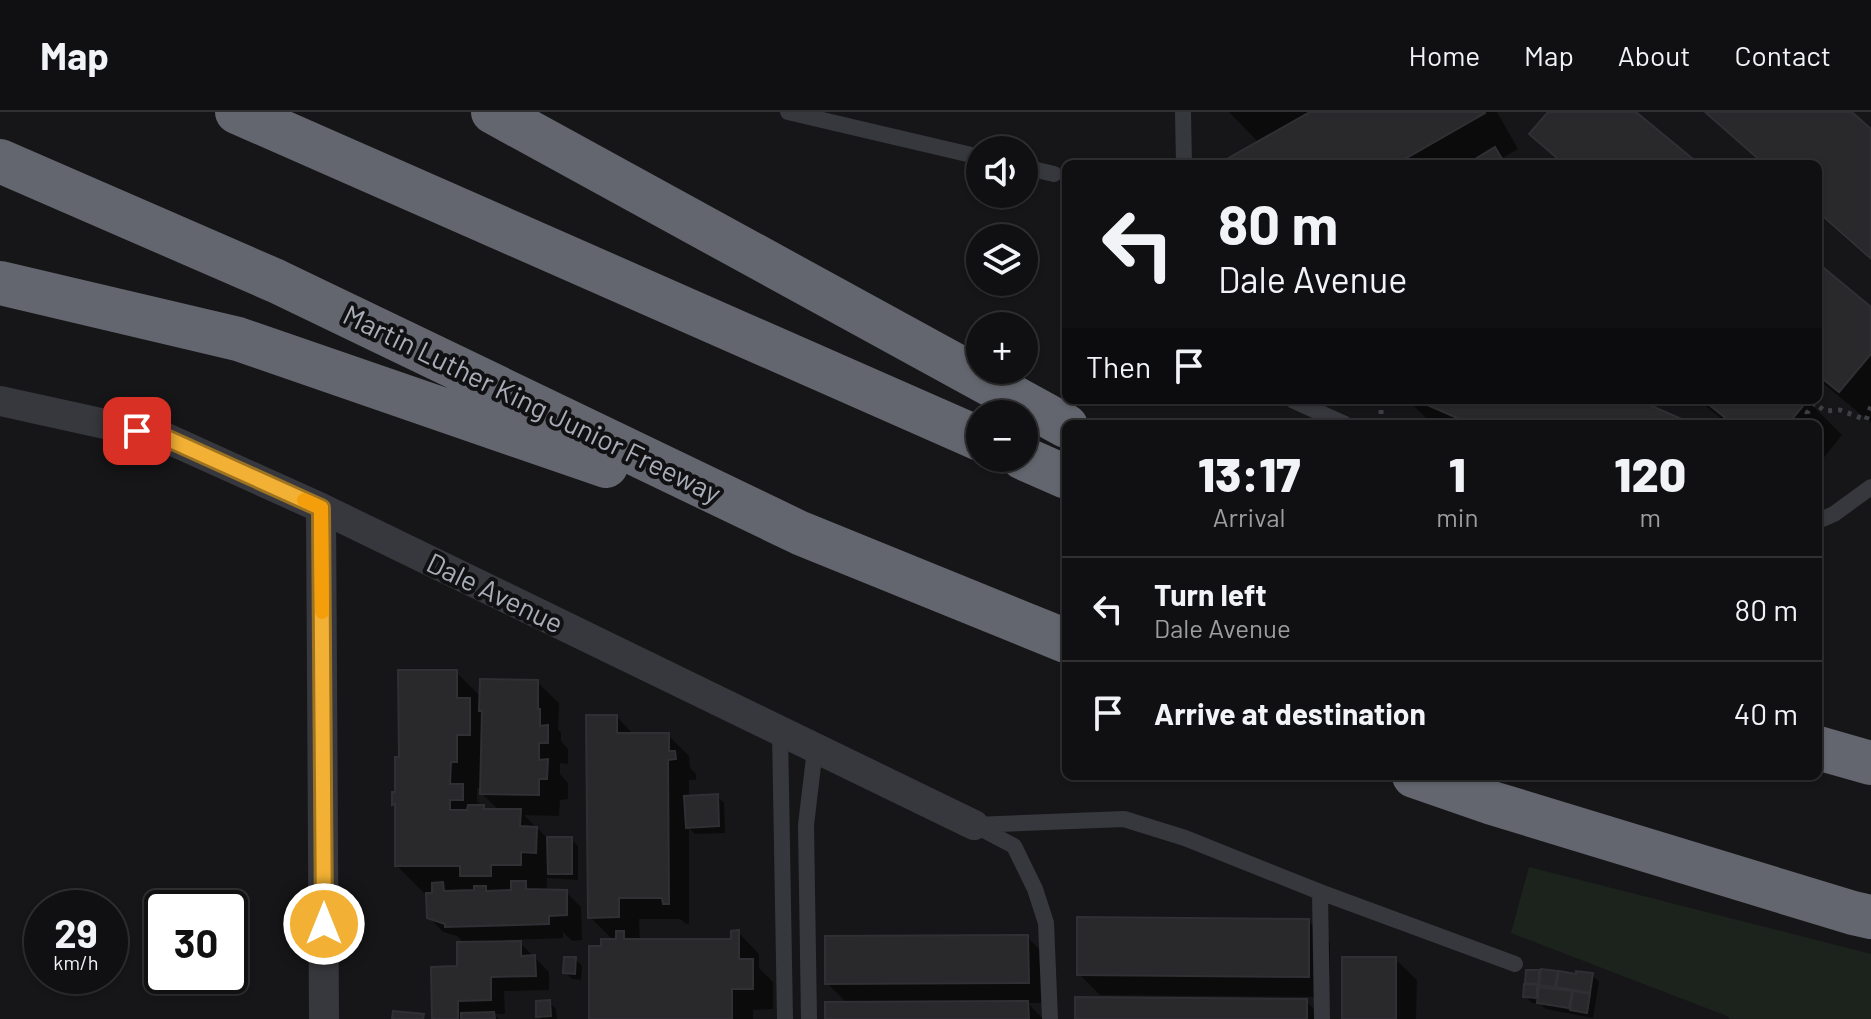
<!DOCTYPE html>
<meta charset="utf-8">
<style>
body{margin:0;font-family:Barlow,sans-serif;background:#1e1e20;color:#f1f3f6;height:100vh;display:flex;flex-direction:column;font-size:30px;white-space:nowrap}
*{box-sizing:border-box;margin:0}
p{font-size:26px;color:#9c9d9f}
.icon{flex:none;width:44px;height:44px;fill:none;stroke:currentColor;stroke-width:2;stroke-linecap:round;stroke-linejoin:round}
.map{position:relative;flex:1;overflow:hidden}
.details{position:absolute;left:1062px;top:308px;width:760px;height:360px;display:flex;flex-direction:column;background:#101012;border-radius:12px;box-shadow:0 2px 6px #0004,0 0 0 2px #303032}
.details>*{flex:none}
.top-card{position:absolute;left:1062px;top:48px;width:760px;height:244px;border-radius:12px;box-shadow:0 2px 6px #0004,0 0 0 2px #303032;background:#101012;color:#f1f3f6;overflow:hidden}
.fabs{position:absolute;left:966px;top:24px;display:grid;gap:16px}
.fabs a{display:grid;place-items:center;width:72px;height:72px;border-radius:50%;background:#101012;box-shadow:0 2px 6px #0004,0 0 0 2px #303032;font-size:40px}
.speed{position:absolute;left:24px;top:778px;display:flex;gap:16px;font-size:40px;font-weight:700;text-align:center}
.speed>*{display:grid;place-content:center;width:104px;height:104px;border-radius:50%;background:#101012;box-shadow:0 2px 6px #0004,0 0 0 2px #303032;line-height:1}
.speed small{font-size:20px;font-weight:400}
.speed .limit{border:4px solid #111;border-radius:12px;background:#fff;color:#111}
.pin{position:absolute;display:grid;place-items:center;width:68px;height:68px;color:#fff;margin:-34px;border-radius:16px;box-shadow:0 4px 12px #0006}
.me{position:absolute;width:88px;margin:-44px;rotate:0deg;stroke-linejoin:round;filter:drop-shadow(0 0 6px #0008)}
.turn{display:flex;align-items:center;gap:28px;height:168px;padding:0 24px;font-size:36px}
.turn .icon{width:104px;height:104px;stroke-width:2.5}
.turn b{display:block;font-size:56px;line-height:68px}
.then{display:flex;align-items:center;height:76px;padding:0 24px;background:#0003;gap:16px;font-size:30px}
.eta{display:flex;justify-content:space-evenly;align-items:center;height:136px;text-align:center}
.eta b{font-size:48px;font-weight:800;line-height:56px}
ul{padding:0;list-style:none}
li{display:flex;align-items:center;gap:24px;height:104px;padding:0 24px;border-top:2px solid #303032}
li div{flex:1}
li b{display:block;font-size:30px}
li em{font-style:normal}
header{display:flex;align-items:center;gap:48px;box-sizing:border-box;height:112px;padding:0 40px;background:#101012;border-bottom:2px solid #303032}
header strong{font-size:38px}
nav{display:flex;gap:44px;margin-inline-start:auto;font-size:28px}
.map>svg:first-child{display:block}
.green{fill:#1c231d}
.shadow{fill:#0007;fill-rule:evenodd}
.building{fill:#29292c;stroke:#303034;stroke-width:2}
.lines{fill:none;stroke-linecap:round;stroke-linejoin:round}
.path{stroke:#3d3f44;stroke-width:5;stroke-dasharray:4 6;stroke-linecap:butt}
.lane{stroke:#37383d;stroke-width:16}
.street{stroke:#37383d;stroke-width:30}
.highway{stroke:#63666e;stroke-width:44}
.route-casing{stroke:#9d7322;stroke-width:20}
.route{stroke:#f2b134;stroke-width:14}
.slow{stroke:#f59e0b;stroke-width:14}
.labels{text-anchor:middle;stroke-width:8;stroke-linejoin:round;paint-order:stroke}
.street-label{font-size:28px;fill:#a8adb8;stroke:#111113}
</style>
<header>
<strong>Map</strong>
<nav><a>Home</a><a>Map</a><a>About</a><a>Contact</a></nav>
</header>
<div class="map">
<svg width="1871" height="907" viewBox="0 0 1871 907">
<rect width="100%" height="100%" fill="#161618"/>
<path class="green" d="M1529 755 1871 842V907H1730L1727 904 1511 821Z"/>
<path class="shadow" d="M1229 0H1497L1518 37 1502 46 1509 52H1222L1259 31Z
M1704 0H1849L1871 19V149L1818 102V52H1762Z
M1818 154 1871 198V311L1818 267Z
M1408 288H1633L1688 312H1432Z
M1698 288H1807L1842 323 1818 353V312H1728Z
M456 560 481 585 537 570 559 591 558 618 561 620V629L568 637V652L560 651V662L568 671V687L560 688 559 704 524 703 548 727H571L578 734V768L547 766V780H566L581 795 582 828 572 829 563 820V826L505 828V831H520L549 860V878L504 879 505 902H494L499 907H434L459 856 465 832 457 824 443 820 429 805 428 781H424L397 754V695L394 692 397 682 401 647ZM477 676H482V682L500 699H488L483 695 477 689Z
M617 605 634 623H668L689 644 690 656 696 662V668H689V686L717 684 724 691 725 721 695 722 689 716V812H686L680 807H639L640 829H734L738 820 759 842V856L773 870V897L753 898V907H591L603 835 614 829 590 805Z
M1308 809 1330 830 1329 885 1100 883 1079 862Z
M1027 825 1049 847V891H1028L1043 907H827L848 892 827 871Z
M575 847 582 854 581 868 572 867 565 860Z
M1395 847 1417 868 1416 907H1344Z
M1527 860H1538L1542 864 1543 860 1577 864 1592 863 1599 870 1593 906 1546 897 1541 892 1532 891 1525 884ZM1536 871H1542L1535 888H1534Z
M1306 889 1324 907H1077Z
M549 890 556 897 557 907H541L538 904Z"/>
<path class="building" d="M1310 0H1484L1485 1 1396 52H1218Z
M1548 0H1636L1699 52H1564L1529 22Z
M1705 0H1852L1871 17V147L1818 100V52H1764Z
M1495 35 1505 52H1467Z
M1818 151 1871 195V242L1839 280 1818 263Z
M1416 288H1638L1693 312H1471Z
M1703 288H1808L1788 312H1733Z
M398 558H457V586H470V623H457V650H451L450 672H463V688H450V698H467L468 693H484V697H521L520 714 537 715 536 741 521 740V753H491V764H460V754H395V692L392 693V680H395V645H399Z
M480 567 538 568V597H540V614L548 613V631H539V648L548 647 547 667H539V683L480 682 482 599H479Z
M586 603H617V621H669V639H675L676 647 668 648 669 792H663L662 786H619V805L588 806Z
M718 682 719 714 686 716 684 684Z
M547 725H572V762H548Z
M511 769H526V777L567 778V803L549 804V812L445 815V812L427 806 426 781H432V771L443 770 444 779 474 778V774H486V779L511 778Z
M1077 805 1309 807V865L1077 863Z
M739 818V847H753V877H732V907H589V834H601V827H616V819H624V827H731V819Z
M1028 823 1029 871 825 872V824Z
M521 829V844L535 843 536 864 491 865V888L458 889V907H432L431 855 457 854V830Z
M564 845H576L575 862 563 861Z
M1342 845H1396V907H1342Z
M1541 857 1558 859 1555 875 1539 873Z
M1526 858H1539V872L1525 871Z
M1559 859 1576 862V859L1593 861 1590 881 1556 875Z
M1524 872 1537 873V886L1523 885Z
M1539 875 1572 879 1569 896 1537 891Z
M1573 879 1590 882 1587 901 1570 898Z
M1075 885 1307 887V907H1075Z
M550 888 551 904 536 905V889Z
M1028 889 1029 907H825V890Z
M393 899 424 902 423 907H392Z
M494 900 495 907H461V901Z"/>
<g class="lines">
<path class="path" d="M1381 312V288
M1808 312 1807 301 1814 291 1825 299 1840 298 1866 308 1871 294"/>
<path class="lane" d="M788 0 980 45
M1183 0 1184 52
M1024 55 1054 62
M1292 288 1345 312
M1818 409 1834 402 1871 375
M780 620 785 907
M809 907 806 713 815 637
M1050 907 1046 811 1035 777 1014 734 974 713 1124 707 1185 726 1320 780
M1322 907 1320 780 1515 852"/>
<path class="street" d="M0 289 164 325 321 396 974 713
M321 396 324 907"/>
<path class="highway" d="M237 0 980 327
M493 0 1066 314
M0 49 276 169 800 421 1066 529
M0 171 238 227 606 354
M1023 346 1066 365
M1818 636 1871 651
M1414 664 1492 691 1853 801 1871 805"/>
</g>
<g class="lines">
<defs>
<path id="route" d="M137 319 164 325 321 396 324 812"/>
</defs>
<use href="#route" class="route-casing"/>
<use href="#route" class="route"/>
<path class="slow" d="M304 388 321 396 322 500"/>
</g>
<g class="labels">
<g class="street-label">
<text transform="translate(532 292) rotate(26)" y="10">Martin Luther King Junior Freeway</text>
<text transform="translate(495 481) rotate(26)" y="10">Dale Avenue</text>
</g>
</g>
</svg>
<div class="fabs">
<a><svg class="icon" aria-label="sound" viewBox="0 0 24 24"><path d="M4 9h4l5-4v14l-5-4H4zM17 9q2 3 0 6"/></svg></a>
<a><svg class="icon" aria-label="layers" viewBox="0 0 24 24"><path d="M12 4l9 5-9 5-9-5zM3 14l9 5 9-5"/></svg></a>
<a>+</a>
<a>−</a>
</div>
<div class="speed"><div>29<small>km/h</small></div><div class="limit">30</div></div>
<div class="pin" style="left:137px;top:319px;background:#d93025"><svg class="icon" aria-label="arrive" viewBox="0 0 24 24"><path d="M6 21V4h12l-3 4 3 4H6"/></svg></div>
<svg class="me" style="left:324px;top:812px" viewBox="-20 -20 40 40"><circle r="17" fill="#f2b134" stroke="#fff" stroke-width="3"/><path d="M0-11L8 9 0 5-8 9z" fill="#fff"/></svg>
<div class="top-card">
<div class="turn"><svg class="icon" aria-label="left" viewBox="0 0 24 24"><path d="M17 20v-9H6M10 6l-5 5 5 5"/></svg><div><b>80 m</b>Dale Avenue</div></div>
<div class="then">Then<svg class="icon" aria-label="arrive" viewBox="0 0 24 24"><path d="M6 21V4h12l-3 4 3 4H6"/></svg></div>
</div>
<section class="details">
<div class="eta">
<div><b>13:17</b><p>Arrival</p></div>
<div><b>1</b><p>min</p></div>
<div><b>120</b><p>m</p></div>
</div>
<ul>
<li><svg class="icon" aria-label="left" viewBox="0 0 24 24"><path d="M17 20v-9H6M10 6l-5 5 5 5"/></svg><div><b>Turn left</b><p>Dale Avenue</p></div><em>80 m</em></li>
<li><svg class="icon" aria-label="arrive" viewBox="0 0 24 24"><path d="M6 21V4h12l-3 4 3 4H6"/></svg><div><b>Arrive at destination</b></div><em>40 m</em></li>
</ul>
</section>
</div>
